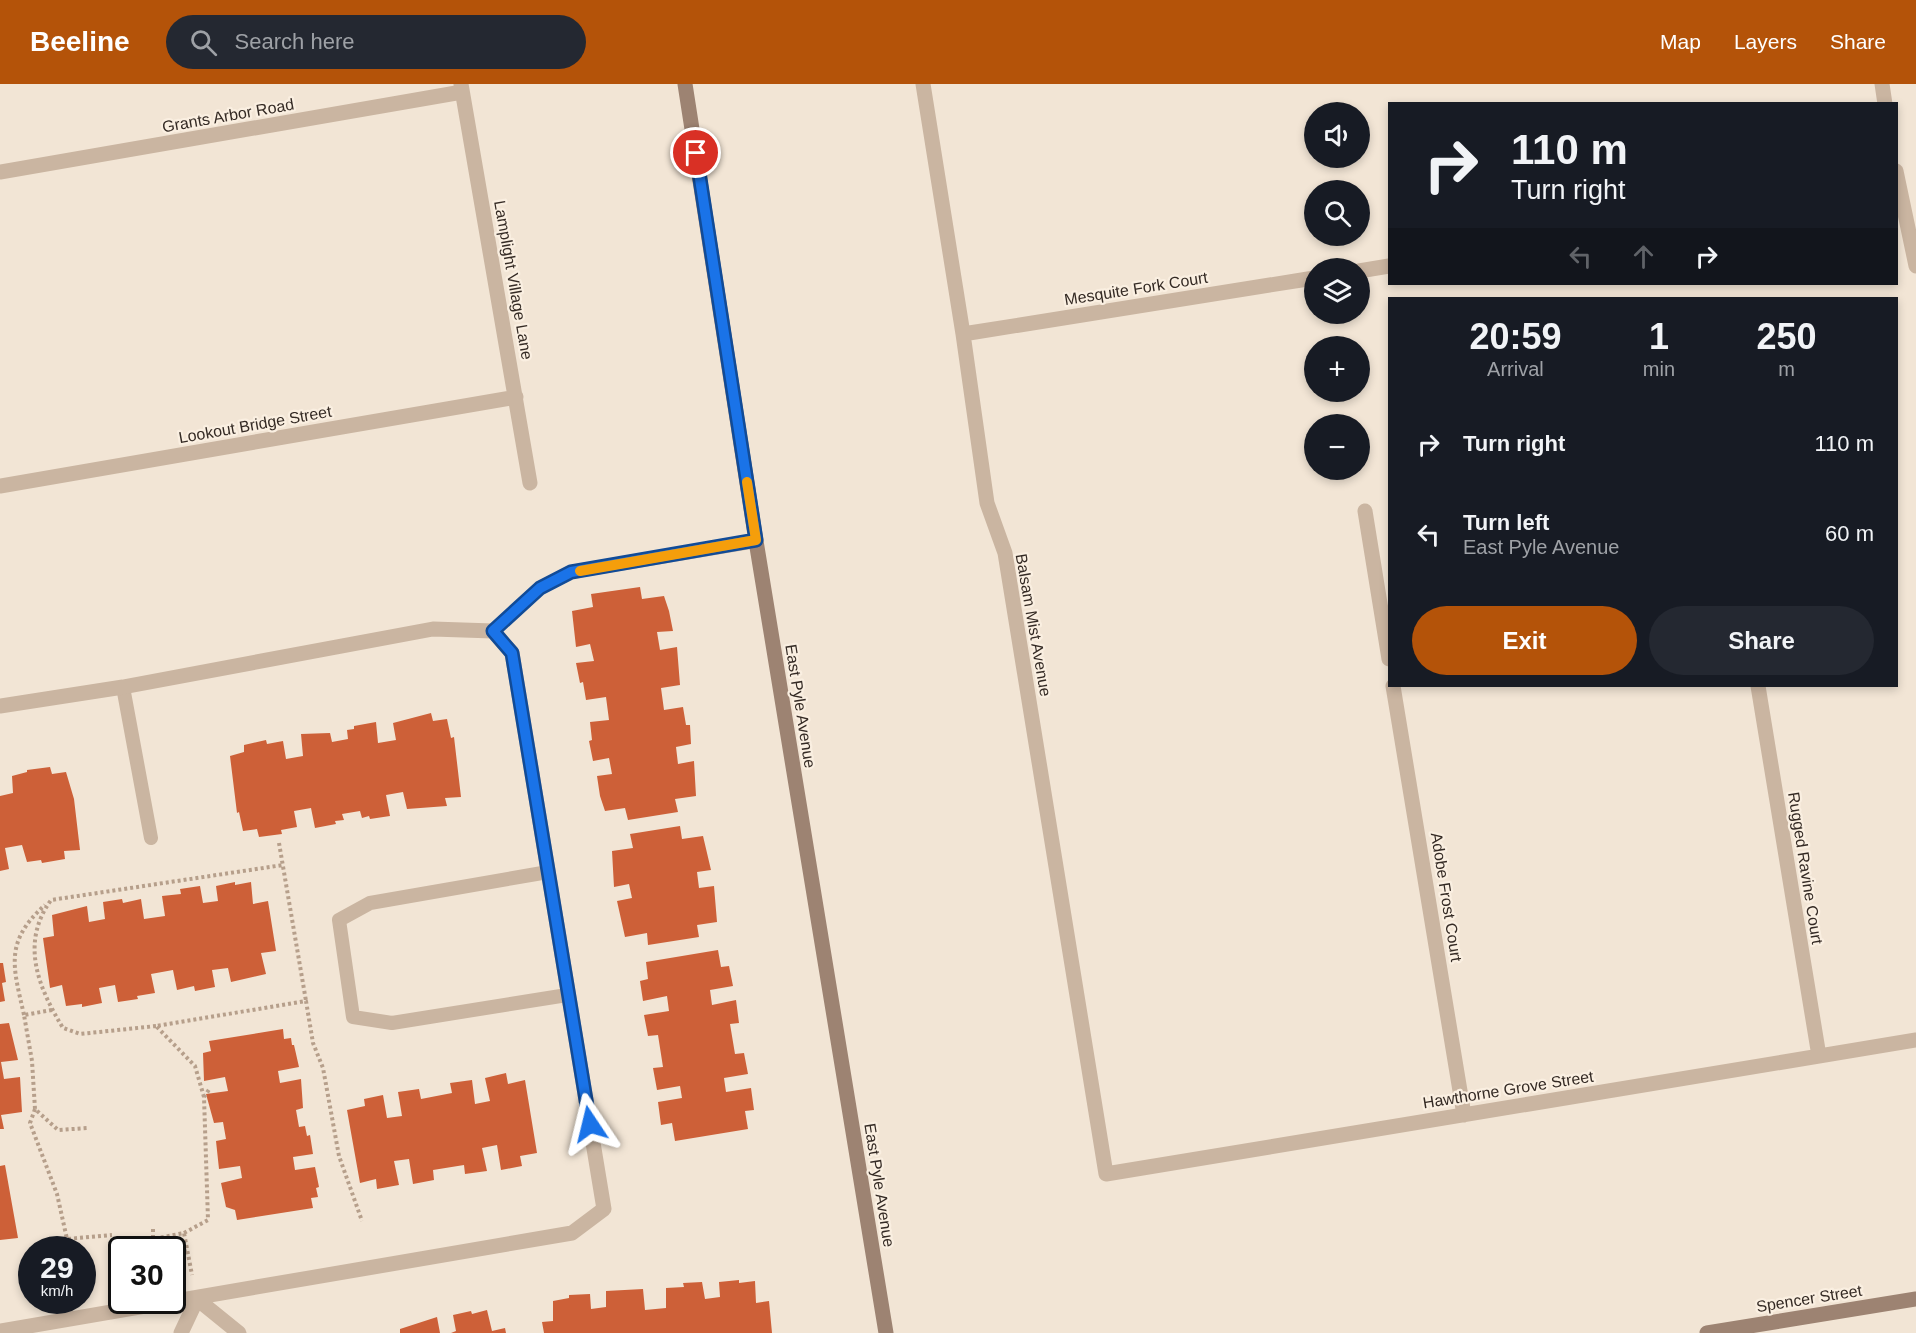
<!DOCTYPE html>
<meta charset="utf-8">
<style>
body{margin:0;font-family:Arial,sans-serif;background:#242831;color:#f1f3f6;height:100vh;display:flex;flex-direction:column;font-size:22px;white-space:nowrap}
*{box-sizing:border-box;margin:0}
p{font-size:20px;color:#9ea1a6}
.icon{flex:none;width:33px;height:33px;fill:none;stroke:currentColor;stroke-width:2;stroke-linecap:round;stroke-linejoin:round}
.map{position:relative;flex:1;overflow:hidden}
.side{position:absolute;left:1388px;top:213px;width:510px;height:390px;display:flex;flex-direction:column;background:#171b24;border-radius:0px;box-shadow:0 3px 9px #0003}
.side>*{flex:none}
.top-card{position:absolute;left:1388px;top:18px;width:510px;height:183px;border-radius:0px;box-shadow:0 3px 9px #0003;background:#171b24;color:#f1f3f6;overflow:hidden}
.tools{position:absolute;left:1304px;top:18px;display:grid;gap:12px}
.tools a{display:grid;place-items:center;width:66px;height:66px;border-radius:50%;background:#171b24;box-shadow:0 3px 9px #0003;font-size:30px}
.speed{position:absolute;left:18px;top:1152px;display:flex;gap:12px;font-size:30px;font-weight:700;text-align:center}
.speed>*{display:grid;place-content:center;width:78px;height:78px;border-radius:50%;background:#171b24;box-shadow:0 3px 9px #0003;line-height:1}
.speed small{font-size:15px;font-weight:400}
.speed .limit{border:3px solid #111;border-radius:9px;background:#fff;color:#111}
.pin{position:absolute;display:grid;place-items:center;width:51px;height:51px;color:#fff;margin:-26px;border:3px solid #fff;border-radius:50%;box-shadow:0 2px 6px #0007}
.me{position:absolute;width:66px;margin:-33px;rotate:350deg;stroke-linejoin:round;filter:drop-shadow(0 0 4px #0008)}
.turn{display:flex;align-items:center;gap:21px;height:126px;padding:0 24px;font-size:27px}
.turn .icon{width:78px;height:78px;stroke-width:2.5}
.turn b{display:block;font-size:42px;line-height:51px}
.lanes{display:flex;align-items:center;height:57px;padding:0 24px;background:#0003;justify-content:center;gap:30px;direction:ltr}
.lanes .off{opacity:.35}
.eta{display:flex;justify-content:space-evenly;align-items:center;height:102px;text-align:center}
.eta b{font-size:36px;font-weight:800;line-height:42px}
.action{display:flex;gap:12px;margin-top:auto;padding:12px 24px}
.action a{flex:1;height:69px;border-radius:36px;background:#b45309;color:#fff;font-size:24px;font-weight:800;line-height:69px;text-align:center}
.action a+a{background:#242831;color:#f1f3f6}
ul{padding:0;list-style:none}
li{display:flex;align-items:center;gap:18px;height:90px;padding:0 24px}
li div{flex:1}
li b{display:block;font-size:22px}
li em{font-style:normal}
header{display:flex;align-items:center;gap:36px;box-sizing:border-box;height:84px;padding:0 30px;background:#b45309;color:#fff}
header strong{font-size:28px}
nav{display:flex;gap:33px;margin-inline-start:auto;font-size:21px}
.search{width:420px;height:54px;background:#242831;display:flex;align-items:center;gap:15px;box-sizing:border-box;padding:0 21px;border-radius:33px;color:#9ea1a6;font-size:22px}
.map>svg:first-child{display:block}
.building{fill:#cd6038}
.lines{fill:none;stroke-linecap:round;stroke-linejoin:round}
.path{stroke:#b69f8b;stroke-width:4;stroke-dasharray:3 3;stroke-linecap:butt}
.lane{stroke:#cab5a1;stroke-width:14}
.street{stroke:#cab5a1;stroke-width:15}
.secondary{stroke:#9d8372;stroke-width:15}
.route-casing{stroke:#114b97;stroke-width:15}
.route{stroke:#1a73e8;stroke-width:10}
.slow{stroke:#f59e0b;stroke-width:10}
.labels{text-anchor:middle;stroke-width:4.5;stroke-linejoin:round;paint-order:stroke}
.street-label{font-size:16px;fill:#342a24;stroke:#faefe1}
</style>
<header>
<strong>Beeline</strong>
<div class="search"><svg class="icon" aria-label="search" viewBox="0 0 24 24"><circle cx="10" cy="10" r="6"/><path d="M15 15l6 6"/></svg>Search here</div>
<nav><a>Map</a><a>Layers</a><a>Share</a></nav>
</header>
<div class="map">
<svg width="1916" height="1249" viewBox="0 0 1916 1249">
<rect width="100%" height="100%" fill="#f2e5d5"/>
<path class="building" d="M640 503 642 515 664 512 669 527 673 547 657 548 660 566 677 563 680 601 661 604 664 626 683 623 686 641H690L691 660 676 663 678 680 694 677 696 712 675 715 678 728 628 736 625 724 605 727 600 712 597 692 612 690 609 674 593 677 589 657 592 656 590 638 609 636 606 613 586 616 583 598 580 599 576 579 594 577 590 560 576 563 572 527 593 523 591 510Z
M431 629 433 637 447 635 451 654 454 653 461 713 445 714 447 722 407 725 403 708 386 711 390 732 370 735 369 732 362 734 360 727 342 730 344 736 335 737 336 740 315 744 311 724 294 727 297 743 281 746 282 750 259 753 257 745 243 747 239 728 237 729 230 672 244 668V661L266 656 267 660 283 657 286 675 303 672 301 650 330 649 332 658 348 655 347 646 354 645V642L376 638 378 659 396 656 393 639Z
M50 683 52 690 66 688 74 715 80 766 64 767 65 775 42 779 41 776 27 778 22 761 5 764 9 785 0 787V712L13 709 12 692 27 688V686Z
M680 742 682 755 703 752 711 786 697 788 699 804 714 802 717 838 697 841 699 853 648 861 647 849 625 853 617 817 632 814 629 800 614 803 612 767 633 764 630 750Z
M235 798V801L251 798 253 820 268 817 276 867 261 869 266 890 231 898 228 884 212 886 215 903 195 907 194 902 177 906 173 886 151 890 155 909 137 912 138 915 118 918 115 901 99 904 102 919 82 923V920L66 922 62 901 50 904 43 854 54 852 52 831 87 822 89 838 105 835 103 818 122 815 123 819 141 815 144 835 165 832 162 812 181 810 180 805 200 802 203 819 218 817 216 802Z
M718 866 721 883 729 882 733 902 710 906 712 921 736 916 739 939 730 940 735 970 744 969 748 990 724 994 726 1008 751 1004 754 1026 745 1027 748 1045 675 1057 672 1039 661 1041 658 1018 682 1014 680 1002 657 1006 653 984 663 983 658 951 648 952 644 931 669 927 667 912 643 917 640 897 648 895 646 878Z
M0 879H3L6 898 2 899 5 917 0 918Z
M9 939 18 976 1 978 4 995 20 993 22 1028 1 1031 4 1045H0V940Z
M283 945 284 955 291 954 292 961H294L299 983 278 987 280 999 301 995 303 1024 296 1026 299 1043 305 1042 307 1052 310 1051 313 1070 293 1073 295 1086 315 1083 319 1103 316 1104 318 1113 311 1114 313 1124 237 1136 235 1126 226 1123 221 1099 242 1094 240 1082 219 1085 216 1057 226 1055 223 1038 214 1039 206 1010 228 1007 225 993 204 997 203 969 211 967 209 957Z
M506 989 508 1000 525 996 537 1069 520 1072 522 1082 501 1086 497 1061 482 1064 487 1087 465 1090 464 1081 433 1086 434 1096 413 1100 409 1075 394 1077 399 1101 377 1105 376 1095 360 1099 347 1026 365 1022 364 1015 383 1011 387 1034 402 1032 398 1008 419 1005 421 1015 452 1009 450 999 472 996 475 1020 490 1017 485 994Z
M5 1081 18 1154 0 1156V1082Z
M739 1196V1199L755 1197 756 1219 769 1217 772 1249H544L542 1238 553 1237V1217L569 1214V1211L590 1210 591 1225 606 1223V1207L643 1205 645 1226 666 1224V1204L684 1203 683 1199 702 1198 705 1215 720 1213 719 1198Z
M487 1226 492 1247 505 1244 506 1249H451L456 1247 453 1231 471 1227 472 1230Z
M437 1233 440 1249H400V1245Z"/>
<g class="lines">
<path class="path" d="M279 759 306 917
M52 926 24 931 32 977 35 1025 58 1046 88 1044
M24 931C13 882 4 858 45 821
M156 942 80 950 63 944C38 903 20 859 51 816L283 781
M204 1013 195 982 156 942 306 917 313 959 323 984 339 1072 362 1137
M35 1025 30 1039 57 1110 67 1155 112 1151
M153 1145V1155L184 1149 192 1191
M184 1149 208 1136 204 1013 210 1004
M136 1166 153 1155
M172 1169 188 1167
M122 1174 119 1176 122 1175"/>
<path class="lane" d="M493 547 540 504 571 488 756 457
M123 603 151 754
M548 788 370 819 339 836 353 933 392 939 567 911"/>
<path class="street" d="M461 0 530 399
M923 0 963 250 987 419 1005 469 1106 1090 1916 956
M1882 0 1885 20
M1896 87 1916 182
M0 88 462 8
M1359 187 1389 182
M963 250 1314 194
M0 402 516 313
M1365 427 1389 575
M1393 602 1464 1031
M1758 602 1819 972
M0 622 123 603 433 545 493 547 512 569 604 1125 572 1149 0 1247
M197 1215 239 1249
M181 1249 197 1215"/>
<path class="secondary" d="M685 0 756 457 886 1249
M1707 1249 1916 1215"/>
</g>
<g class="lines">
<defs>
<path id="route" d="M590 1040 512 569 493 547 540 504 571 488 756 456 696 69"/>
</defs>
<use href="#route" class="route-casing"/>
<use href="#route" class="route"/>
<path class="slow" d="M580 487 756 456 747 398"/>
</g>
<g class="labels">
<g class="street-label">
<text transform="translate(228 31) rotate(-10)" y="6">Grants Arbor Road</text>
<text transform="translate(514 196) rotate(80)" y="6">Lamplight Village Lane</text>
<text transform="translate(1136 204) rotate(-9)" y="6">Mesquite Fork Court</text>
<text transform="translate(255 340) rotate(-10)" y="6">Lookout Bridge Street</text>
<text transform="translate(1034 541) rotate(80)" y="6">Balsam Mist Avenue</text>
<text transform="translate(801 622) rotate(81)" y="6">East Pyle Avenue</text>
<text transform="translate(1806 784) rotate(81)" y="6">Rugged Ravine Court</text>
<text transform="translate(1447 813) rotate(81)" y="6">Adobe Frost Court</text>
<text transform="translate(1508 1005) rotate(-9)" y="6">Hawthorne Grove Street</text>
<text transform="translate(880 1101) rotate(81)" y="6">East Pyle Avenue</text>
<text transform="translate(1809 1214) rotate(-9)" y="6">Spencer Street</text>
</g>
</g>
</svg>
<div class="tools">
<a><svg class="icon" aria-label="sound" viewBox="0 0 24 24"><path d="M4 9h4l5-4v14l-5-4H4zM17 9q2 3 0 6"/></svg></a>
<a><svg class="icon" aria-label="search" viewBox="0 0 24 24"><circle cx="10" cy="10" r="6"/><path d="M15 15l6 6"/></svg></a>
<a><svg class="icon" aria-label="layers" viewBox="0 0 24 24"><path d="M12 4l9 5-9 5-9-5zM3 14l9 5 9-5"/></svg></a>
<a>+</a>
<a>−</a>
</div>
<div class="speed"><div>29<small>km/h</small></div><div class="limit">30</div></div>
<div class="pin" style="left:696px;top:69px;background:#d93025"><svg class="icon" aria-label="arrive" viewBox="0 0 24 24"><path d="M6 21V4h12l-3 4 3 4H6"/></svg></div>
<svg class="me" style="left:590px;top:1040px" viewBox="-20 -20 40 40"><path d="M0-17L14 15 0 8-14 15z" fill="#1a73e8" stroke="#fff" stroke-width="4"/></svg>
<div class="top-card">
<div class="turn"><svg class="icon" aria-label="right" viewBox="0 0 24 24"><path d="M7 20v-9h11M14 6l5 5-5 5"/></svg><div><b>110 m</b>Turn right</div></div>
<div class="lanes"><svg class="icon off" aria-label="left" viewBox="0 0 24 24"><path d="M17 20v-9H6M10 6l-5 5 5 5"/></svg><svg class="icon off" aria-label="ahead" viewBox="0 0 24 24"><path d="M12 20V5M6 11l6-6 6 6"/></svg><svg class="icon" aria-label="right" viewBox="0 0 24 24"><path d="M7 20v-9h11M14 6l5 5-5 5"/></svg></div>
</div>
<section class="side">
<div class="eta">
<div><b>20:59</b><p>Arrival</p></div>
<div><b>1</b><p>min</p></div>
<div><b>250</b><p>m</p></div>
</div>
<ul>
<li><svg class="icon" aria-label="right" viewBox="0 0 24 24"><path d="M7 20v-9h11M14 6l5 5-5 5"/></svg><div><b>Turn right</b></div><em>110 m</em></li>
<li><svg class="icon" aria-label="left" viewBox="0 0 24 24"><path d="M17 20v-9H6M10 6l-5 5 5 5"/></svg><div><b>Turn left</b><p>East Pyle Avenue</p></div><em>60 m</em></li>
</ul>
<div class="action"><a>Exit</a><a>Share</a></div>
</section>
</div>
